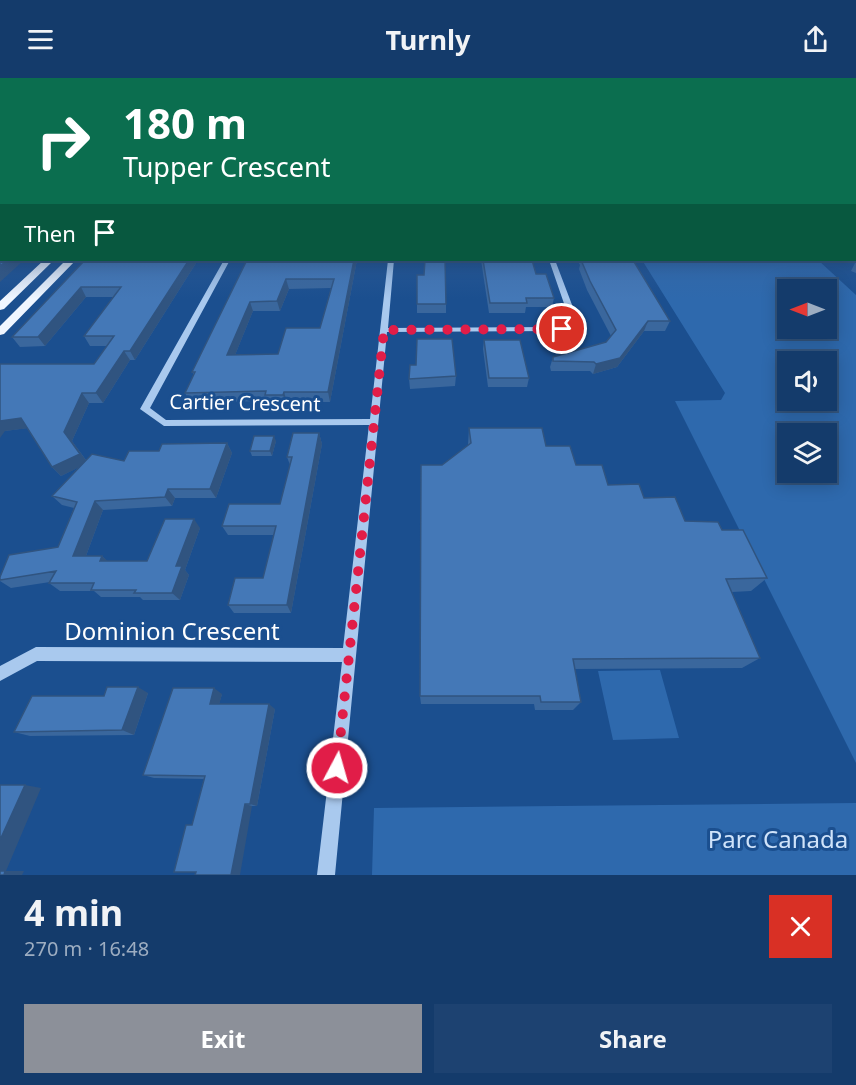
<!DOCTYPE html>
<meta charset="utf-8">
<style>
body{margin:0;font-family:"Noto Sans",sans-serif;background:#1d4271;color:#f1f3f6;height:100vh;display:flex;flex-direction:column;font-size:22px;white-space:nowrap}
*{box-sizing:border-box;margin:0}
p{font-size:20px;color:#9dadc1}
.icon{flex:none;width:33px;height:33px;fill:none;stroke:currentColor;stroke-width:2;stroke-linecap:round;stroke-linejoin:round}
.map{position:relative;height:797px;overflow:hidden}
.panel{display:flex;flex-direction:column;background:#143b6b;flex:1}
.panel>*{flex:none}
.hud{position:absolute;left:0px;top:0px;width:856px;height:183px;box-shadow:0 3px 15px #0003,0 0 0 2px #33557e;background:#0b6e4f;color:#fff;overflow:hidden}
.needle{width:39px;rotate:270deg}
.fabs{position:absolute;left:777px;top:201px;display:grid;gap:12px}
.fabs a{display:grid;place-items:center;width:60px;height:60px;border-radius:0px;background:#143b6b;box-shadow:0 3px 15px #0003,0 0 0 2px #33557e;font-size:30px}
.pin{position:absolute;display:grid;place-items:center;width:51px;height:51px;color:#fff;margin:-26px;border:3px solid #fff;border-radius:50%;box-shadow:0 2px 6px #0007}
.me{position:absolute;width:66px;margin:-33px;rotate:6deg;stroke-linejoin:round;filter:drop-shadow(0 0 4px #0008)}
.turn{display:flex;align-items:center;gap:21px;height:126px;padding:0 24px;font-size:27px}
.turn .icon{width:78px;height:78px;stroke-width:2.5}
.turn b{display:block;font-size:42px;line-height:51px}
.then{display:flex;align-items:center;height:57px;padding:0 24px;background:#0003;gap:12px;font-size:22px}
.round{display:grid;place-items:center;flex:none;width:63px;height:63px;border-radius:0px;background:#1d4271}
.summary{display:flex;align-items:center;justify-content:space-between;height:102px;padding:0 24px}
h1{font-size:36px;font-weight:700;line-height:45px}
.cta{display:flex;gap:12px;margin-top:auto;padding:12px 24px}
.cta a{flex:1;height:69px;border-radius:0px;background:#8c9099;color:#fff;font-size:24px;font-weight:700;line-height:69px;text-align:center}
.cta a+a{background:#1d4271;color:#f1f3f6}
header{display:flex;justify-content:space-between;align-items:center;height:78px;padding:0 24px;background:#143b6b;font-size:27px;font-weight:700}
.map>svg:first-child{display:block}
.green{fill:#2e69ad;fill-rule:evenodd}
.lines{fill:none;stroke-linecap:round;stroke-linejoin:round}
.minor{fill:#a9c9ee;fill-rule:evenodd}
.major{fill:#f0f6ff;fill-rule:evenodd}
.wall{fill:#3a679d;fill-rule:evenodd}
.shaded-wall{fill:#305480}
.building{fill:#4478b7;stroke:#305480;stroke-width:1.5;fill-rule:evenodd}
.route{stroke:#e11d48;stroke-width:10;stroke-dasharray:0 18}
.labels{text-anchor:middle;stroke-width:6;stroke-linejoin:round;paint-order:stroke}
.street-label{font-size:20px;fill:#fff;stroke:#1b4f8f}
.near-street-label{font-size:24px;fill:#fff;stroke:#1b4f8f}
.near-park-label{font-size:24px;fill:#cfe3fa;stroke:#1b4f8f}
</style>
<header><svg class="icon" aria-label="menu" viewBox="0 0 24 24"><path d="M4 6h16M4 12h16M4 18h16"/></svg>Turnly<svg class="icon" aria-label="share" viewBox="0 0 24 24"><path d="M12 15V3M7 8l5-5 5 5M5 13v7h14v-7"/></svg></header>
<div class="map">
<svg width="856" height="797" viewBox="0 0 856 797">
<rect width="100%" height="100%" fill="#1b4f8f"/>
<path class="green" d="M642 182H818L856 217V685L675 323 721 322 725 315ZM788 212H826V250H788ZM788 284H826V322H788ZM788 356H826V394H788Z
M660 592 679 660 613 662 598 593Z
M856 725V797H372L374 730Z"/>
<g class="lines">
<path class="minor" d="M855 142H856V146H855Z
M224 182H230L150 330 166 342 370 341 388 182H394L388 250 560 249 569 240 549 182H555L577 240 565 253H562L387 254 335 797H317L342 584 37 583 0 603V588L36 569 343 570 369 347 164 348 140 331Z"/>
<path class="major" d="M44 182H54L4 231 0 232V223Z
M66 182H76L4 256 0 257V248Z"/>
</g>
<path class="wall" d="M855 109H856V125L855 124Z
M85 182H198L135 282H130L103 325H89L72 363 86 382 124 383 159 373 227 365 232 375 216 420H175L172 428 103 432 86 478H102L107 483H147L200 450 185 492 189 497 180 522H143L140 519H101L94 513H60L49 505 50 504 11 510 0 503V499L58 469 74 430 62 427 52 418 79 389 61 398 52 389 27 350 5 353 0 286H94L108 268H90L84 258 114 219H86L45 268 20 269 12 259Z
M247 182H357L330 324H287L286 327H268L267 323 190 324 185 315 194 297 192 294ZM331 210 320 250 278 276 235 277 253 233H280L289 211Z
M481 182H532L536 196 554 220 552 229H526L525 235H489Z
M577 182H633L670 243 665 253H644L617 289 593 296 590 293H551L550 289 553 279 606 264 611 258 587 212 579 191 580 187Z
M856 183V195L851 193Z
M417 226H446V235H417Z
M484 262 529 300 527 309H488L483 271Z
M416 287 456 298 455 308 410 311 409 301Z
M469 350 546 368 608 407 644 420 685 443 722 452 767 500 751 513 732 514 760 580 742 590 575 591 581 624 573 632H535L534 626H421L420 618 468 367Z
M319 355 322 366 291 535H234L228 527 263 500 274 457H228L222 448 280 426 290 387 287 379Z
M276 363 272 378H252L250 373Z
M148 615 134 657 30 658 14 654 104 618Z
M222 616 219 626 275 631 257 728H252L196 794 192 747 204 701 154 700 143 697Z"/>
<path class="shaded-wall" d="M0 131H2V141H0Z
M8 182H24L0 204V188Z
M189 182H198L135 282 130 273Z
M354 182H357L330 324 328 314Z
M286 201 289 211 280 233 277 223Z
M81 209 86 219 45 268 38 259Z
M250 224 253 233 231 287 227 277Z
M648 243 644 253 617 289 593 296 596 286Z
M124 273 130 282 103 325 96 315Z
M284 314 287 324 286 327 283 317Z
M82 315 89 325 72 363 88 385 61 398 52 389 64 354Z
M21 340 30 350 5 353 0 360V343Z
M319 355 322 366 291 535 287 527Z
M274 358 276 363 272 378 270 373Z
M227 365 232 375 216 420 210 411Z
M168 411 175 420 172 428 165 419Z
M95 423 103 432 83 486 73 478Z
M194 441 200 450 185 492 189 497 180 522 172 515 176 488Z
M102 478 111 486 100 483Z
M138 609 148 615 134 657 122 652Z
M214 610 222 616 218 631 210 626Z
M269 626 275 631 257 728 250 726Z
M25 707 41 710 6 793H0V762Z
M245 726 252 728 240 797H231Z
M5 793H24L22 797H4Z"/>
<path class="building" d="M0 109H2V131H0Z
M2 159V182H8L0 188V160Z
M85 182H189L130 273H124L96 315H82L64 354 80 376 52 389 21 340 0 343V286H94L114 258H84L121 209H81L38 259H12Z
M247 182H354L328 314H284L283 317H265L266 313 185 315 195 294H192ZM286 201H334L320 250H286L278 276 227 277 250 224 277 223Z
M425 182H445L446 226H417V197H424Z
M483 182H532L536 196H546L554 220H526L527 225H490Z
M581 182H633L670 243H648L620 280 596 286 594 284 553 283V279L606 264 616 252 590 203Z
M417 261H452L456 298 409 301 410 287H416Z
M484 262H520L529 300H489Z
M469 350H542L546 368H570L576 387H602L608 407 639 406 644 420 675 419 685 443 718 444 722 452H743L767 500 726 501 760 580 573 581 581 624H541L540 618H420L421 387H442L471 365Z
M293 355H319L287 527H228L235 500H263L276 448H222L229 426H280L292 379H287Z
M254 358H274L270 373H250Z
M227 365 210 411H168L165 419 95 423 73 478H102L100 483H147L165 441H194L176 488H182L172 515H134L136 512H91L94 505H49L56 493 0 502V499L9 477 58 469 77 424 52 418 92 376 124 383 129 373H159L162 366Z
M107 609H138L122 652 14 654 32 618H104Z
M173 610H214L210 626H269L250 726H245L231 797H195L196 794H174L186 747H192L205 698 143 697Z
M0 707H25L0 762Z
M0 793H5L4 797H0Z"/>
<linearGradient id="sky" x2="0" y2="1"><stop stop-color="#0f2b4f"/><stop offset="0.49" stop-color="#39639b"/><stop offset="1" stop-color="#39639b" stop-opacity="0"/></linearGradient>
<rect width="856" height="221" fill="url(#sky)"/>
<g class="lines">
<path class="route" d="M337 690 384 252 562 251"/>
</g>
<g class="labels">
<g class="street-label">
<text transform="translate(245 325) rotate(1)" y="7">Cartier Crescent</text>
</g>
<g class="near-street-label">
<text x="172" y="562">Dominion Crescent</text>
</g>
<g class="near-park-label">
<text x="778" y="770">Parc Canada</text>
</g>
</g>
</svg>
<div class="fabs">
<a><svg class="needle" viewBox="-14 -14 28 28"><path d="M0-13l5 13h-10z" fill="#e53935"/><path d="M0 13l5-13h-10z" fill="#9dadc1"/></svg></a>
<a><svg class="icon" aria-label="sound" viewBox="0 0 24 24"><path d="M4 9h4l5-4v14l-5-4H4zM17 9q2 3 0 6"/></svg></a>
<a><svg class="icon" aria-label="layers" viewBox="0 0 24 24"><path d="M12 4l9 5-9 5-9-5zM3 14l9 5 9-5"/></svg></a>
</div>
<div class="pin" style="left:562px;top:251px;background:#d93025"><svg class="icon" aria-label="arrive" viewBox="0 0 24 24"><path d="M6 21V4h12l-3 4 3 4H6"/></svg></div>
<svg class="me" style="left:337px;top:690px" viewBox="-20 -20 40 40"><circle r="17" fill="#e11d48" stroke="#fff" stroke-width="3"/><path d="M0-11L8 9 0 5-8 9z" fill="#fff"/></svg>
<div class="hud">
<div class="turn"><svg class="icon" aria-label="right" viewBox="0 0 24 24"><path d="M7 20v-9h11M14 6l5 5-5 5"/></svg><div><b>180 m</b>Tupper Crescent</div></div>
<div class="then">Then<svg class="icon" aria-label="arrive" viewBox="0 0 24 24"><path d="M6 21V4h12l-3 4 3 4H6"/></svg></div>
</div>
</div>
<section class="panel">
<div class="summary"><div><h1>4 min</h1><p>270 m · 16:48</p></div><a class="round" style="background:#d93025;color:#fff"><svg class="icon" aria-label="close" viewBox="0 0 24 24"><path d="M6 6l12 12M18 6L6 18"/></svg></a></div>
<div class="cta"><a>Exit</a><a>Share</a></div>
</section>
